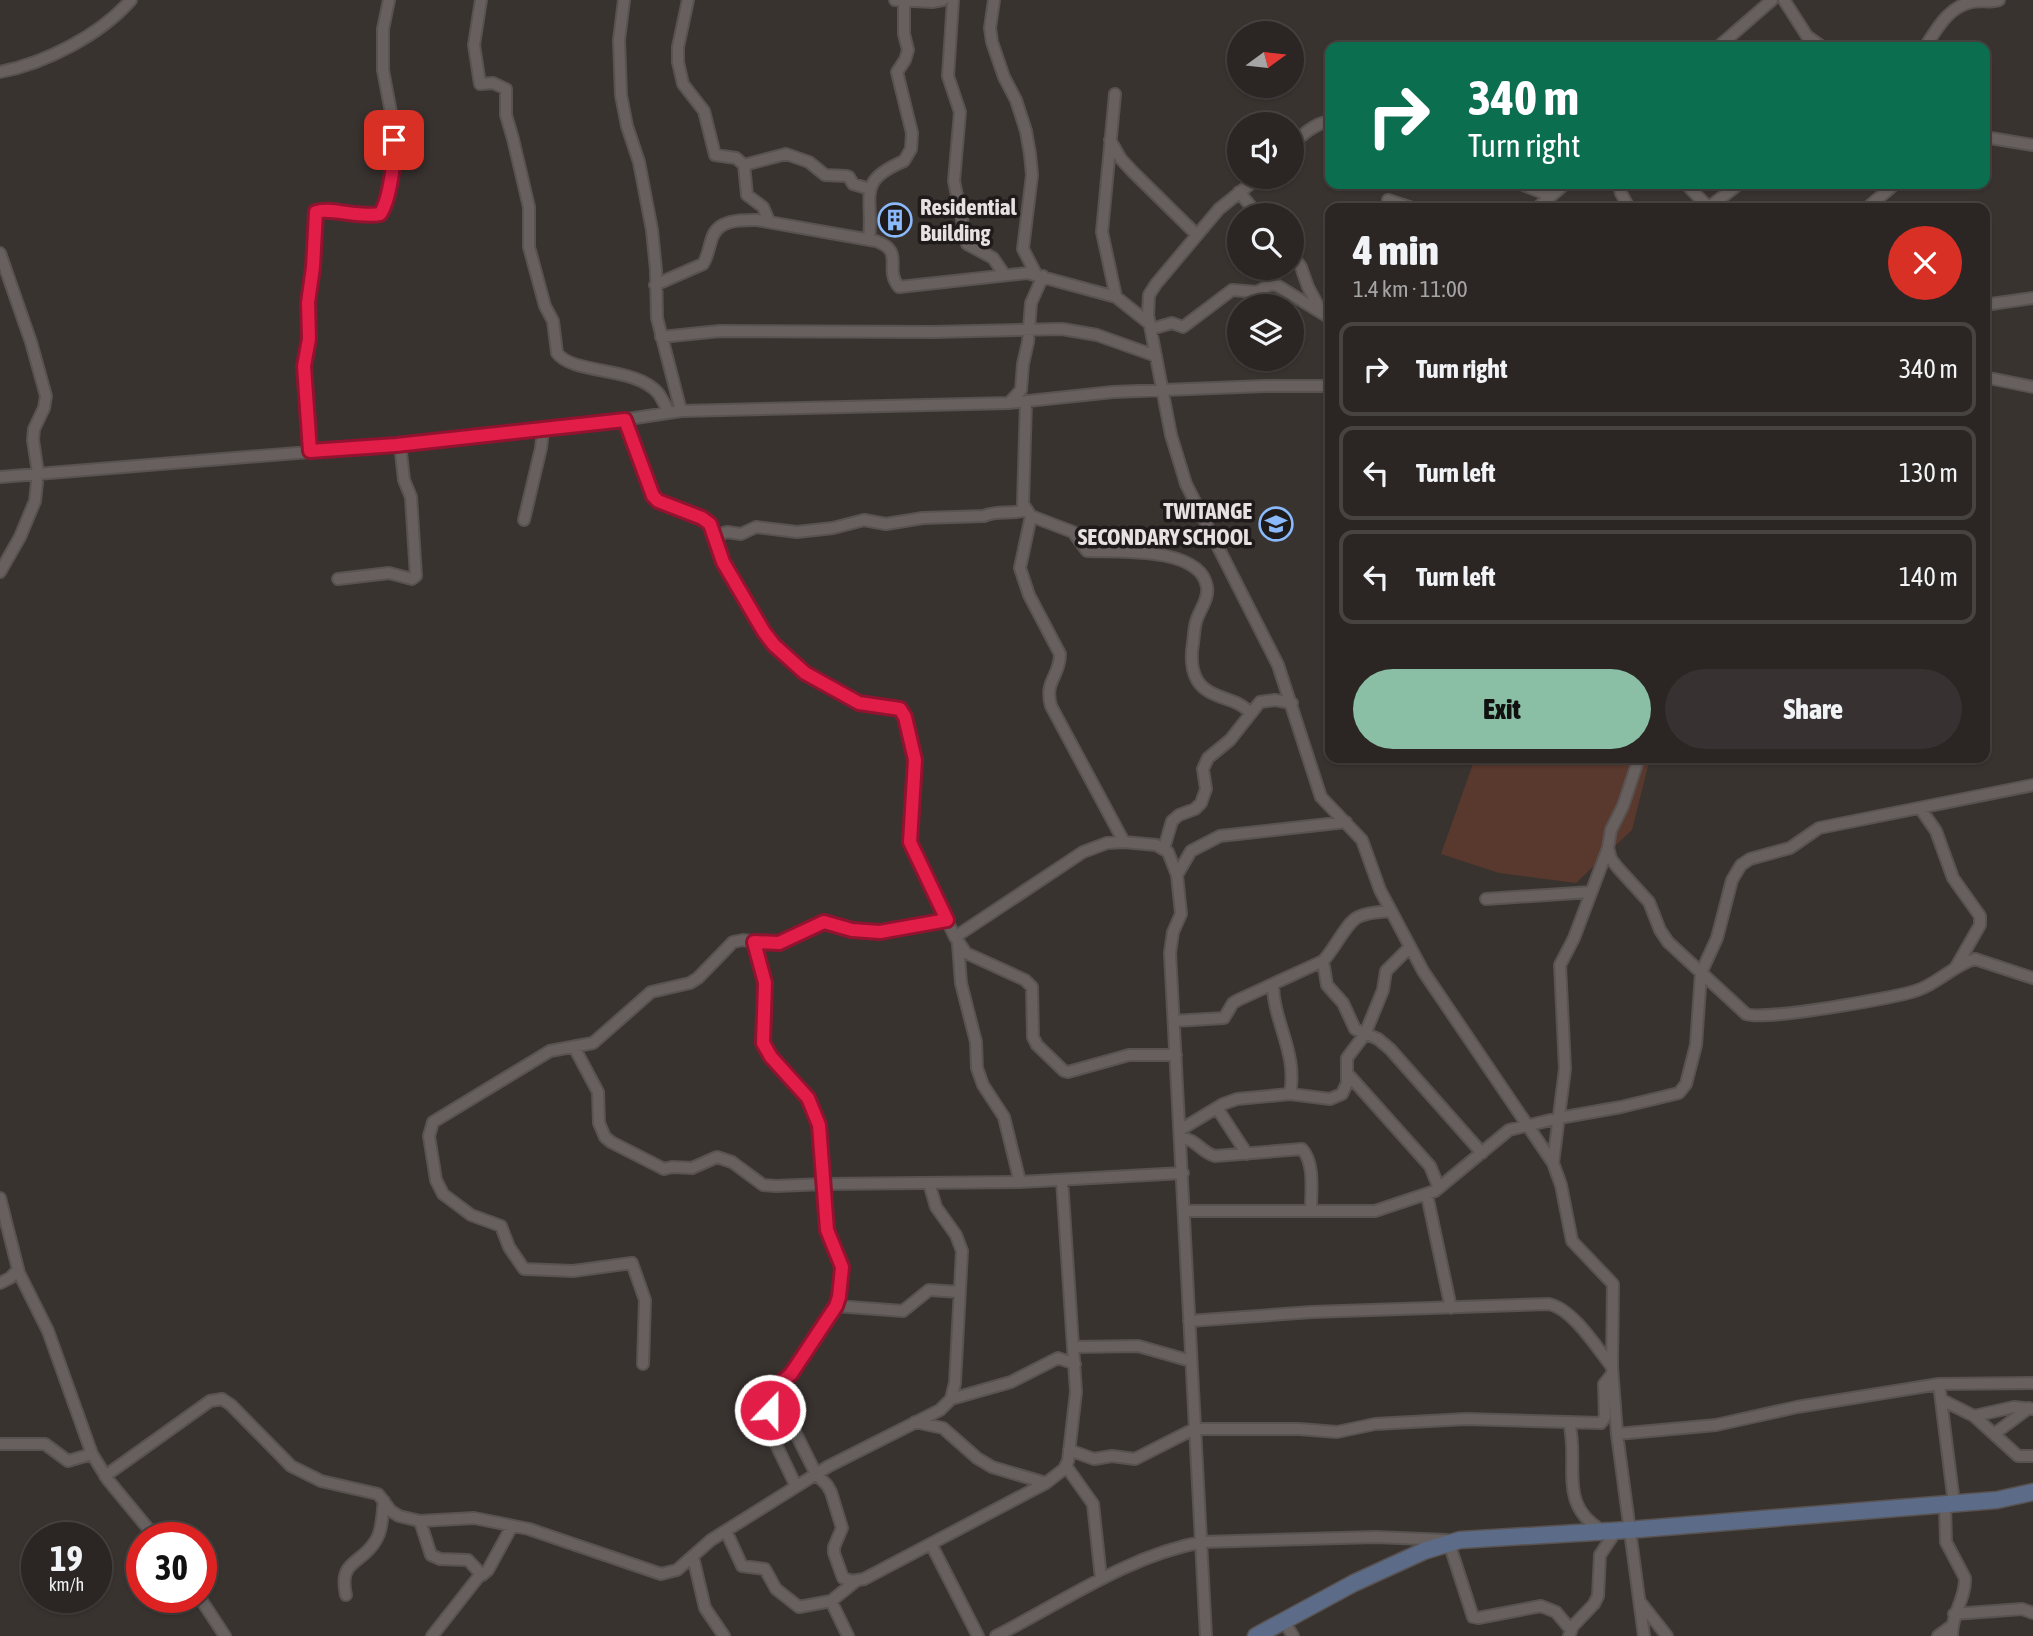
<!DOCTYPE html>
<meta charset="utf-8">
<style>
body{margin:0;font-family:"Asap Condensed",sans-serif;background:#373231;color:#f1f3f6;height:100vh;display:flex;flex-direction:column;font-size:26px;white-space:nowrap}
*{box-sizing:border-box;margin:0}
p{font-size:23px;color:#a6a5a6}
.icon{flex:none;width:38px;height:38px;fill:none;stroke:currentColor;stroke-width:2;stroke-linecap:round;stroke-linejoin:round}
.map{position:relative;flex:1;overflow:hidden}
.drawer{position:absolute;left:1325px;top:203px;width:665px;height:560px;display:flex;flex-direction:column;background:#2b2624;border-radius:14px;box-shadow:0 2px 5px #0004,0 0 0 2px #474341}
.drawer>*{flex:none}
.top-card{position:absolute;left:1325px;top:42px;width:665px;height:147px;border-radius:14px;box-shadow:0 2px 5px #0004,0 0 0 2px #474341;background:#0b6e4f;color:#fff;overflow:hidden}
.needle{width:46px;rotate:75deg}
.tools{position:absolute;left:1227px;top:21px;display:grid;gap:14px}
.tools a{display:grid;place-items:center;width:77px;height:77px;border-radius:50%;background:#2b2624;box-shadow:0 2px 5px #0004,0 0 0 2px #474341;font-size:35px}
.speed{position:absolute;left:21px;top:1522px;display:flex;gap:14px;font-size:35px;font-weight:700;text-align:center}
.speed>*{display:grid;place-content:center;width:91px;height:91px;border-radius:50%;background:#2b2624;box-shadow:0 2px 5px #0004,0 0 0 2px #474341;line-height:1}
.speed small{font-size:18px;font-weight:400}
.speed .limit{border:10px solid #d22;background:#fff;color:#111}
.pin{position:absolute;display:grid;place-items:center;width:60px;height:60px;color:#fff;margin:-30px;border-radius:14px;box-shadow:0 4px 10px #0006}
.me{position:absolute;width:77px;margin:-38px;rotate:22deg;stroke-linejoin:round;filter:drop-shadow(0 0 5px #0008)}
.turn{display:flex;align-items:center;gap:24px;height:147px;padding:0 28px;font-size:32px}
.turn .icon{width:91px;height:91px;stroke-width:2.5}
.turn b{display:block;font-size:49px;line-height:60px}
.round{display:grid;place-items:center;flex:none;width:74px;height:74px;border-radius:37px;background:#373231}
.head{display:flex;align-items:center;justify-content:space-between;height:119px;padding:0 28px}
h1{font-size:42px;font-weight:800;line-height:52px}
.primary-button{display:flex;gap:14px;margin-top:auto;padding:14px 28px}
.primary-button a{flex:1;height:80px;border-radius:42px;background:#8abfa5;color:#111;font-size:28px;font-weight:800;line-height:80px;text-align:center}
.primary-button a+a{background:#373231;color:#f1f3f6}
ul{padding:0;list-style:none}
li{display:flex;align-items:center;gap:21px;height:94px;margin:0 14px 10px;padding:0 14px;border:4px solid #474341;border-radius:14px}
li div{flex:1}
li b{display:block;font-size:26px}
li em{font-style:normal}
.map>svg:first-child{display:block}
.green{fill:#59382d}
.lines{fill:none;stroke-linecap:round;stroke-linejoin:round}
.street-casing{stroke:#585250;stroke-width:14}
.secondary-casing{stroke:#585250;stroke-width:19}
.street{stroke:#67605e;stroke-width:10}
.secondary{stroke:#5c6c88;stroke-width:16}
.route-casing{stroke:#92132f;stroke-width:18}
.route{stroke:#e11d48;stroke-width:12}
.labels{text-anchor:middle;stroke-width:7;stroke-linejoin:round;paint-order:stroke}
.poi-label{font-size:23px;font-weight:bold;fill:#e7e2e1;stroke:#1e1b1a;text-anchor:start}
</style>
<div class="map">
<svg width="2033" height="1636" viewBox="0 0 2033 1636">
<rect width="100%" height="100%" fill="#393330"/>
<path class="green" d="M1475 758H1650L1632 830 1576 883 1499 873 1441 854Z"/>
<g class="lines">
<defs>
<path id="street" d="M481 0 474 45 480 84 493 83 506 89V115L513 139 529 207V247L545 306 553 321 557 353C573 375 636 366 658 393 662 398 665 406 669 412
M624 0 619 40 621 95 627 126 639 162 652 230 656 270 657 318 681 411
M688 0 678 47V62L683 84 704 111 715 155 736 158 744 165 747 195 763 207 769 221
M895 0 932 2 943 0
M953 0 948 76 960 112 954 181 967 244 993 258 1004 274
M994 0 990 28 992 42 1004 77 1016 100 1026 131 1030 154 1032 175 1023 249 1036 274
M1784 0 1807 36 1822 47
M1718 47 1772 0
M1925 47C1937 29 1948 7 1972 2 1981 0 1990 3 1999 0
M0 72C46 63 100 35 131 0
M1115 94 1102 232 1116 297
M1984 137 2033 145
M1110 140 1121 159 1132 171 1196 234
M1292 145C1303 134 1314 124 1330 121
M744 165 786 154 809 162 825 175 846 176 849 177 853 184 870 189
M1259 177 1219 209 1156 284 1149 295 1148 315 1171 435 1186 484 1278 665 1321 797 1362 840 1380 890 1423 971 1553 1163 1561 1185 1572 1241 1613 1284 1612 1367 1617 1434 1644 1636
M1521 184 1551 196
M1619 184 1621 193 1629 208
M1686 184 1709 208
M1239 192 1258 215
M1388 200 1412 208
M1537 208 1565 184
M1708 208 1739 184
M1867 208 1895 184
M869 240C874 195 855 182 904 161L911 149 912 133 897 72 905 60 908 50 904 34V1
M0 253 31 342 46 396 44 408 34 429 33 440 38 473 35 501 20 537 0 572
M1292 255 1301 267 1308 287 1321 311
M655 285 703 264C708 256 709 247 712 238 718 219 741 220 757 220L876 241C906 252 883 268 899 287L1027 273 1116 297 1150 324
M1984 305 2033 298
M1151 329 1172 323 1183 327 1232 290 1257 292 1271 284 1278 286 1330 318
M661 337 720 331 934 332 1062 329 1097 335 1156 356
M1984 377 2033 387
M1026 402 1023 504 1031 516 1073 532 1087 551C1115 552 1201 546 1207 587 1209 600 1199 610 1196 622 1194 629 1194 636 1193 643 1191 655 1191 669 1197 680 1210 701 1237 696 1250 713
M1009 403 1021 390 1023 364 1028 342 1031 303 1043 276
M625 420 653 496 658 501 702 518 710 524 723 562 764 632 774 645 805 673 859 703 902 710 915 760 909 837 912 849 955 937 966 953 1025 980 1032 987 1033 1037 1037 1045 1064 1071 1068 1072 1129 1055H1176
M310 451 305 398V366L308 339V303L313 267 316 212C330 206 360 218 380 214L386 206 395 155 391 127 392 118 383 70V29L389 0
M0 477 396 445 602 423 681 411 1009 403 1113 392 1265 386H1330
M1031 516 1020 568 1029 595 1060 654C1060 677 1044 680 1051 706L1124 842
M524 520 541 448 543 430
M715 536 727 532 741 534 756 527 797 532 833 528 864 520 886 524 923 518 984 516C998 510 1012 515 1026 510
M338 579 389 573 412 579 416 576 411 497 404 480 400 444
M1639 758 1623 806 1611 830 1608 848 1611 859 1618 868 1649 902 1660 930 1668 942 1746 1014C1764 1021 1895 998 1918 990 1938 983 1954 965 1975 959L2033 978
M1920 808 1936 831 1953 878 1980 916V925L1956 967
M1164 848 1172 821 1179 815 1195 809 1201 803 1206 789 1203 769 1208 758 1230 740 1260 702 1275 700 1292 703
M1177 875 1191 851 1220 836 1346 822
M1486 899 1591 892
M955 937 1083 852 1107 843 1124 842 1156 845 1168 852 1177 875 1181 914 1173 932 1170 953 1206 1636
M754 942 765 983 763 1043 771 1057 808 1098 819 1125 827 1230 842 1267 839 1297 836 1306 791 1374 772 1390 770 1432 796 1486
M958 944 961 983 976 1042 977 1068 983 1085 1004 1117 1020 1182
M1323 961 1327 985 1343 1003 1355 1029 1378 1039 1390 1049 1482 1153
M1273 984C1273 1022 1298 1052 1290 1094
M1174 1021 1224 1018 1233 1003 1238 1000 1323 961C1335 949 1345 924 1358 917 1368 912 1381 912 1391 911
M574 1047 598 1092 599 1123 605 1137 611 1142 664 1169 672 1167 692 1168 717 1157 732 1162 763 1185 776 1186 824 1184 1020 1182 1183 1173
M1347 1073 1430 1166 1439 1188
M1217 1108 1247 1154
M1180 1130 1223 1104 1237 1099 1290 1094 1330 1099 1342 1094 1347 1083V1058L1365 1034 1383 990 1386 971 1410 947
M1181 1138C1197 1139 1200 1152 1215 1156L1302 1149C1315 1163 1311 1192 1311 1210
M1553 1163 1565 1069 1560 965 1574 938 1608 848
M1427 1195 1451 1308
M0 1198 19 1273 48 1331 92 1454 108 1480 156 1538
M1185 1211H1375L1435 1191 1509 1130 1559 1118 1621 1107 1679 1093 1686 1084 1696 1045 1701 973 1717 938 1732 880 1741 865 1750 859 1790 848 1819 828 2033 785
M0 1283 10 1278 18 1270
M836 1306 903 1311 929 1290 960 1292
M1189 1321 1312 1312 1549 1304C1573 1309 1597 1348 1612 1367
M1074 1347 1138 1346 1191 1361
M643 1364 645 1300 632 1263 573 1271 524 1269 509 1247 501 1226 471 1215 443 1194 436 1180 429 1136 433 1122 550 1051 593 1043 651 992 690 983 698 978 733 942 743 940 774 944 824 922 851 930 880 932 947 920
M1939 1384 1954 1503
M951 1399 1011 1382 1058 1358 1075 1364
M1942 1400 1974 1416 2018 1456H2033
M770 1410 781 1414 790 1422 816 1474 827 1485 831 1492 842 1528 834 1547V1553L843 1578 852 1581 864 1579 1046 1483 1064 1469 1068 1461 1076 1392 1062 1180
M1974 1416 2014 1407 2033 1409
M915 1422 943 1428 977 1458 992 1467 1046 1483
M1569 1422C1580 1465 1556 1504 1603 1531
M1617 1434 1716 1425 1797 1407 1939 1384 2033 1383
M1994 1434 2029 1408
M0 1444H45L68 1461 92 1454
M1069 1450 1094 1459 1112 1456 1135 1459 1194 1429H1299L1337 1432 1375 1424 1466 1419 1601 1423 1605 1417 1604 1384 1612 1374
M1066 1466 1093 1504 1101 1578
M105 1476 210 1401 222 1399 231 1405 291 1466 321 1481 378 1494 391 1511 399 1516 420 1521 474 1518 529 1529 661 1574 677 1570 711 1540 829 1466 940 1410 951 1399 955 1383 962 1251 956 1235 936 1207 929 1183
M1945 1504 1946 1542 1965 1578C1966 1598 1951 1615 1952 1636
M420 1521 431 1555 440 1559 468 1560 482 1575 488 1570 512 1526
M726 1531 742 1566 765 1569 776 1589 799 1607 831 1601 856 1581
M1449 1543 1473 1617 1478 1618 1541 1606 1556 1612 1571 1630
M931 1544 978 1636
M693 1557 705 1608 724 1636
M346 1595C338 1559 362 1565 376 1540 383 1529 382 1513 384 1501
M200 1598 225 1636
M831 1601 848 1636
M1641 1603 1667 1636
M1954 1614 2022 1609 2033 1613
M1283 1620 1293 1636
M432 1636 480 1575
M996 1636C1063 1602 1127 1556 1202 1542L1376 1537 1447 1540
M1569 1636 1573 1626 1594 1604 1598 1596 1600 1555 1616 1531
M1938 1636 1953 1625"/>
<path id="secondary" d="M1256 1636 1354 1583 1424 1551 1460 1540 1628 1530 1997 1500 2033 1492"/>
</defs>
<use href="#street" class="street-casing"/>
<use href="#secondary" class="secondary-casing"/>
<use href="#street" class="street"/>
<use href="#secondary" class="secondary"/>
</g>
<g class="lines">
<defs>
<path id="route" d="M394 140C395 158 390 200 380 214 359 218 329 207 316 212L313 267 308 303 309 339 304 366 310 451 396 445 625 420 653 496 658 501 702 518 710 524 723 562 764 632 774 645 805 673 859 703 900 709 905 717 915 760 910 842 947 920 880 932 852 930 824 922 779 943 754 942 765 983 763 1043 771 1057 808 1098 819 1125 827 1230 842 1267 839 1297 836 1306 791 1374 772 1390 770 1410"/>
</defs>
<use href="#route" class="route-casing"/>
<use href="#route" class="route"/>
</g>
<defs>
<symbol id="building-ring" viewBox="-11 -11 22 22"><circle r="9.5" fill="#1e1b1a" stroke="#8bbafc" stroke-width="1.5"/><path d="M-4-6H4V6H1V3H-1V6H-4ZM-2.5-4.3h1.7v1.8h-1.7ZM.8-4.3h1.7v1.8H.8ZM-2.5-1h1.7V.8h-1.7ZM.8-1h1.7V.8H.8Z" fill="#8bbafc"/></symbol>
<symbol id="school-ring" viewBox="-11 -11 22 22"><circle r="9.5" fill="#1e1b1a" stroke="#8bbafc" stroke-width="1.5"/><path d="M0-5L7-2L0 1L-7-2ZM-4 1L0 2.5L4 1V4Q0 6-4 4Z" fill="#8bbafc"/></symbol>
</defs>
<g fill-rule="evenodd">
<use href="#building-ring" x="876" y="201" width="38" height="38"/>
<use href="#school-ring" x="1257" y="505" width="38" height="38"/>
</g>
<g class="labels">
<g class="poi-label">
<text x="920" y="215">Residential<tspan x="920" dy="26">Building</tspan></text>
<text x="1252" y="519" text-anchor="end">TWITANGE<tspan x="1252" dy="26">SECONDARY SCHOOL</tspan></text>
</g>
</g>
</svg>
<div class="tools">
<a><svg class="needle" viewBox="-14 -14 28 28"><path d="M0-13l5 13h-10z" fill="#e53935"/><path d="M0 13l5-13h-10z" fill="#a6a5a6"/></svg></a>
<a><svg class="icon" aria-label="sound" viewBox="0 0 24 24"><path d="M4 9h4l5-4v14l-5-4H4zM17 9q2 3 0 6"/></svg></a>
<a><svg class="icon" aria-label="search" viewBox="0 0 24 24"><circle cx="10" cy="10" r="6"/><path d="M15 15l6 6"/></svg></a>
<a><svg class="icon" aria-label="layers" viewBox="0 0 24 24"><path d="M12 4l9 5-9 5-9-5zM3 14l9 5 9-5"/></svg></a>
</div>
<div class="speed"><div>19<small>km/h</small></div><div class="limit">30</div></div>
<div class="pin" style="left:394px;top:140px;background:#d93025"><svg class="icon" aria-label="arrive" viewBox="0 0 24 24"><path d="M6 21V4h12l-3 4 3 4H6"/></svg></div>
<svg class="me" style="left:770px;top:1410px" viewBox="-20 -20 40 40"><circle r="17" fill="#e11d48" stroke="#fff" stroke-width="3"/><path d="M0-11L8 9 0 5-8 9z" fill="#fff"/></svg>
<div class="top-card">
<div class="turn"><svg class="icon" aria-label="right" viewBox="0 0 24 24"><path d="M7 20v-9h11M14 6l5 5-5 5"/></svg><div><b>340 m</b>Turn right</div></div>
</div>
<section class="drawer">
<div class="head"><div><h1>4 min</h1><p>1.4 km · 11:00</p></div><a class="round" style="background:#d93025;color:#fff"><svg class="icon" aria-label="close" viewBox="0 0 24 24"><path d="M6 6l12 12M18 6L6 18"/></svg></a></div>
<ul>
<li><svg class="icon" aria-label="right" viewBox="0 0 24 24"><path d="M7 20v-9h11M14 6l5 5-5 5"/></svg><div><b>Turn right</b></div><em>340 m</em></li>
<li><svg class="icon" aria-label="left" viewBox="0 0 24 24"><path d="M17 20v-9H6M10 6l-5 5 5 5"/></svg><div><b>Turn left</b></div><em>130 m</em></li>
<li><svg class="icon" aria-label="left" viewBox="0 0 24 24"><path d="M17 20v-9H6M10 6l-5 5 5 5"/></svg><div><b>Turn left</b></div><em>140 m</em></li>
</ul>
<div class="primary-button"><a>Exit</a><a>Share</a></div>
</section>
</div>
